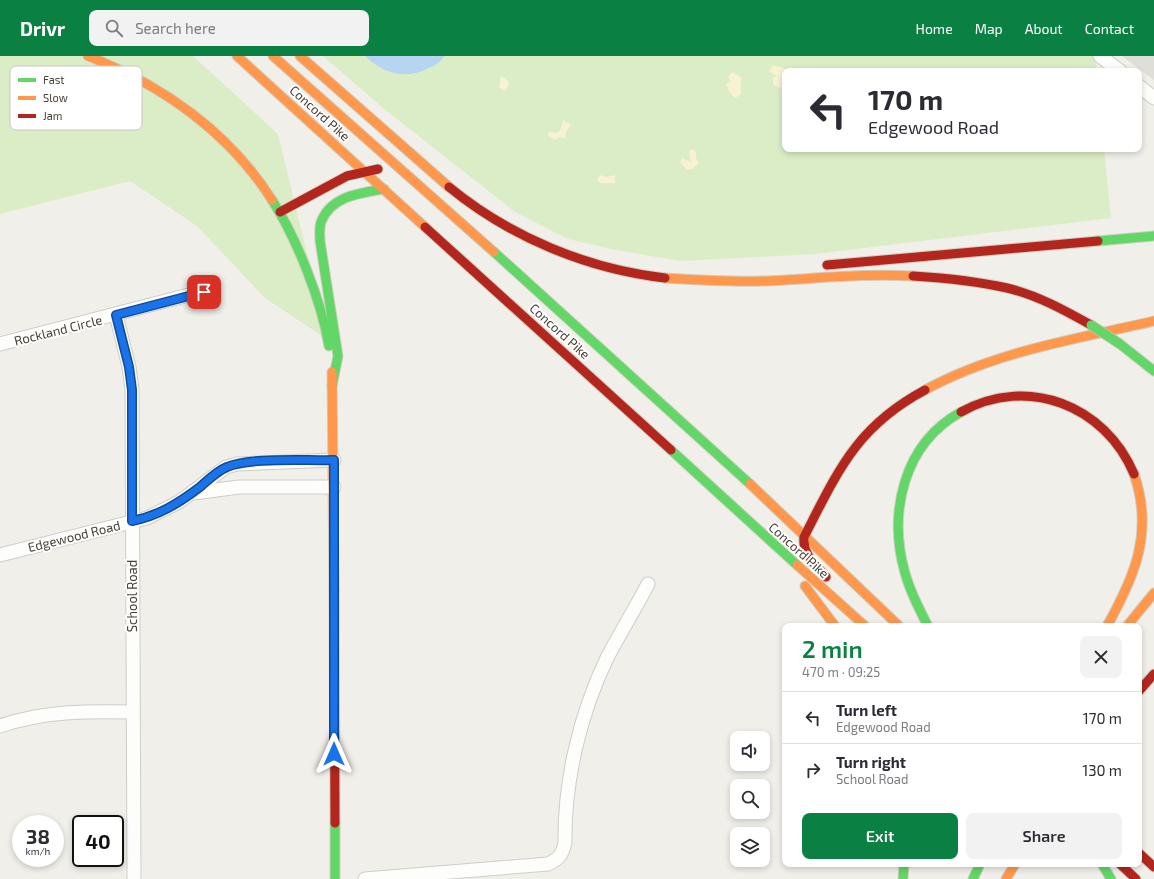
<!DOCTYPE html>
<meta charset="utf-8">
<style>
body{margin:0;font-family:"Exo 2",sans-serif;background:#f2f2f3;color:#2b2b33;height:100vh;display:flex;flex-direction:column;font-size:15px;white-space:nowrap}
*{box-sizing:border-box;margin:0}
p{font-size:13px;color:#7c7c81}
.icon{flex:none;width:22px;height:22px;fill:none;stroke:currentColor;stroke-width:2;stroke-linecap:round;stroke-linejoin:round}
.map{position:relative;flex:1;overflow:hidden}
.drawer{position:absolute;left:782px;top:567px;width:360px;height:244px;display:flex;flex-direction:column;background:#fff;border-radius:8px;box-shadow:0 2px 6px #0003}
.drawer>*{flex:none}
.banner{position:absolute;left:782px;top:12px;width:360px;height:84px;border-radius:8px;box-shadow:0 2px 6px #0003;background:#fff;color:#2b2b33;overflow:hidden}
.tools{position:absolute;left:730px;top:675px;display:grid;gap:8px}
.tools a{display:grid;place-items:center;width:40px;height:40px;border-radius:8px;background:#fff;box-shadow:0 2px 6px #0003;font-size:20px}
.speed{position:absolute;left:12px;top:759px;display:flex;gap:8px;font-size:20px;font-weight:700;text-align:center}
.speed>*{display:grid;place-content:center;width:52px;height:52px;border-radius:50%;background:#fff;box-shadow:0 2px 6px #0003;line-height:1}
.speed small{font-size:10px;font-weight:400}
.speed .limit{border:2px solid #111;border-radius:6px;background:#fff;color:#111}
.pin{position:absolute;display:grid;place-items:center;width:34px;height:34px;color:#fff;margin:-17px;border-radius:8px;box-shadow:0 2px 6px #0006}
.me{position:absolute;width:44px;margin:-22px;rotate:0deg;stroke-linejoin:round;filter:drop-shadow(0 0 3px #0008)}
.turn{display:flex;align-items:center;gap:14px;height:84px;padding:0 20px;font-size:18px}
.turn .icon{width:52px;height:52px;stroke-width:2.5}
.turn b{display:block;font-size:28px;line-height:34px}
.round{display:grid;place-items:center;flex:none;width:42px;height:42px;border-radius:8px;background:#f2f2f3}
.headline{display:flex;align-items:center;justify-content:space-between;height:68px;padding:0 20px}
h1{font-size:24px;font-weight:600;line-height:30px;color:#0b8043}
.cta{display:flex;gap:8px;margin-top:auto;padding:8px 20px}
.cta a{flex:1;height:46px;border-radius:8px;background:#0b8043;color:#fff;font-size:16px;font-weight:600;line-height:46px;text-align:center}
.cta a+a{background:#f2f2f3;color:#2b2b33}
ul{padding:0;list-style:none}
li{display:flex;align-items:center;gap:12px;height:52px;padding:0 20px;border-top:1px solid #e1e1e2}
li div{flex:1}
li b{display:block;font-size:15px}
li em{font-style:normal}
header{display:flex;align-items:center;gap:24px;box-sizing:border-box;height:56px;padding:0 20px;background:#0b8043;color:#fff}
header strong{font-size:19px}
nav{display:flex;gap:22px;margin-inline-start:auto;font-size:14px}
.search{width:280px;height:36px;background:#f2f2f3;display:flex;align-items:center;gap:10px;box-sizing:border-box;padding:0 14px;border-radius:8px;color:#7c7c81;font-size:15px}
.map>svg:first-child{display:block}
.industrial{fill:#e0ded8}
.green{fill:#dbedc7}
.sand{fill:#f7f2d2}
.water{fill:#b6d5f2}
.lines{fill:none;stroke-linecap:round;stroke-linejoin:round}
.street-casing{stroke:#cfcdc7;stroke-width:15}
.fast-casing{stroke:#d0cec0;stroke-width:11}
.slow-casing{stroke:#d0cec0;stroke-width:11}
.jam-casing{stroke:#d0cec0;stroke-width:11}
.street{stroke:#fdfdfc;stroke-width:13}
.fast{stroke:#63d668;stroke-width:9}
.slow{stroke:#ff974d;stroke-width:9}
.jam{stroke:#b3261e;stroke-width:9}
.fast-bridge-casing{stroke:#cbc0a2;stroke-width:11;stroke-linecap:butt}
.fast-bridge{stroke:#63d668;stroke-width:9}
.route-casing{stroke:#114b97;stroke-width:10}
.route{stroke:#1a73e8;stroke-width:7}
.labels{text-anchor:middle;stroke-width:4;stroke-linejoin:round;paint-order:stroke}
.street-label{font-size:13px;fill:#484234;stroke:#fff}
.key{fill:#fff;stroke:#c8c6c2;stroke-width:1}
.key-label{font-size:11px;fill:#484234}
</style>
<header>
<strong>Drivr</strong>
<div class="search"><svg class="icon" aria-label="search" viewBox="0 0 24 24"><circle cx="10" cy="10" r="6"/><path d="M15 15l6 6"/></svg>Search here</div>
<nav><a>Home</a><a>Map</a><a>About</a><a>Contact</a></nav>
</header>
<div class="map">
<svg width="1154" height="823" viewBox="0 0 1154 823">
<rect width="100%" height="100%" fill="#f0efea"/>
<path class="industrial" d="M1122 0H1154V24Z"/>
<path class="green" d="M0 0H193L278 78 328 284 265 242 197 170 130 125 0 158Z
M323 0H1095L1097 15H785V93H1104L1111 162 815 198 680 205 616 194 568 183 515 156 383 52Z"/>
<path class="sand" d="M773 9 786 13 782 22 783 30 779 32 773 28V22L777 20 769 15Z
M732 16 741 21V38L735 42 730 37 726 28 731 26 728 21Z
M501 20 508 25 509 28 505 35 499 32Z
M563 64 571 69 566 76 565 82 560 81 555 84 548 80 549 75 556 77 560 75Z
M692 93 696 96V102L699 107 692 113 687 114 680 106 682 102 691 106 689 96Z
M600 119 606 121 615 119V127H600L597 124Z"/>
<path class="water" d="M365 0H444C440 7 435 9 427 13 404 24 383 17 365 0Z"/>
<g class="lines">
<defs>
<path id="street" d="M1100 0 1120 15
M1139 30 1154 42
M116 259 129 311 132 334 134 823
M0 288 204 235
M194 437 239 431H334
M0 499 147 462 179 446 226 411 237 408 334 404
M0 670C44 655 87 655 133 656
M365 823 548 808C559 803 562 799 565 787 564 726 580 658 607 602 620 577 635 553 648 528"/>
<path id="fast" d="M272 144C297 183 321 244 329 290
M1098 185 1154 180
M494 196 750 428
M1120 288 1154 315
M332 330 338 300 320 185C320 179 319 172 321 166 331 140 360 137 384 133
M671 394 797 509
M928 570C919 553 910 535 905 517 888 457 903 388 961 356
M335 767V823
M1102 808 1111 823
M903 823 904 808
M973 823 980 808"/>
<path id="slow" d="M88 0C162 29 229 76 272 144
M237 0 425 171
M273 0 494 196
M300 0 449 131
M665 222C698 224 731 226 763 225 813 223 864 217 913 220
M332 316 334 535
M925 334C996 295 1077 283 1154 265
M750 428 899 570
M797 509 865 570
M805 530 835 570
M1107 570C1135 520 1154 476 1134 418
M1127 570 1154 537
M1006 823 1015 808"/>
<path id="jam" d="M449 131C510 181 587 213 665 222
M280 156 347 120 378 113
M425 171 671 394
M827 209 1098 185
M913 220C945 222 976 225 1007 232 1037 239 1064 254 1091 269
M961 356C1027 319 1105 349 1134 418
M826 521C816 509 802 498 804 481 838 415 856 371 925 334
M334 535 335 767
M1139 635 1154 618
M1139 797 1154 811
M1120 808 1136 823"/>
</defs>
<use href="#street" class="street-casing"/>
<use href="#fast" class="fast-casing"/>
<use href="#slow" class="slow-casing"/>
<use href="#jam" class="jam-casing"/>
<use href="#street" class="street"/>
<use href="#fast" class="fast"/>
<use href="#slow" class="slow"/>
<use href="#jam" class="jam"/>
<defs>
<path id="fast-bridge" d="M1091 269 1120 288"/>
</defs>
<use href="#fast-bridge" class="fast-bridge-casing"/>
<use href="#fast-bridge" class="fast-bridge"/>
</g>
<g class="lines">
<defs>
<path id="route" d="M204 236 116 259 129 311 132 334V465C158 460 179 447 200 431 208 424 217 415 227 411 249 401 307 405 334 404V698"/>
</defs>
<use href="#route" class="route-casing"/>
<use href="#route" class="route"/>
</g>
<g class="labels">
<g class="street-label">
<text transform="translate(320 57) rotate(42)" y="5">Concord Pike</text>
<text transform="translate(58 274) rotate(-14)" y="5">Rockland Circle</text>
<text transform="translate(560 275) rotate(42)" y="5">Concord Pike</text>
<text transform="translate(74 480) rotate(-14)" y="5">Edgewood Road</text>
<text transform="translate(799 494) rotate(42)" y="5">Concord Pike</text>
<text transform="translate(132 540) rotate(-90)" y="5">School Road</text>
</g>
</g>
<rect x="10" y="10" width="132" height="64" rx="6" class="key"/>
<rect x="18" y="22" width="18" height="4" fill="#63d668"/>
<rect x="18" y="40" width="18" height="4" fill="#ff974d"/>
<rect x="18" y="58" width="18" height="4" fill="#b3261e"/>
<g class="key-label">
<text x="43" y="28">Fast</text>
<text x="43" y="46">Slow</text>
<text x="43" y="64">Jam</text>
</g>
</svg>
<div class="tools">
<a><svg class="icon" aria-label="sound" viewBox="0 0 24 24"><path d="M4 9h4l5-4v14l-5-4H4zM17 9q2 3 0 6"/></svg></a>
<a><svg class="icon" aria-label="search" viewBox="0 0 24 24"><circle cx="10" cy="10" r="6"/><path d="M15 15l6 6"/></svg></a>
<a><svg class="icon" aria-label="layers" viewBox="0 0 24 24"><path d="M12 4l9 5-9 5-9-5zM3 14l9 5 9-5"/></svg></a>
</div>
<div class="speed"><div>38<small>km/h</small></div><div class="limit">40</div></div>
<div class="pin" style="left:204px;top:236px;background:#d93025"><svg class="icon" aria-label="arrive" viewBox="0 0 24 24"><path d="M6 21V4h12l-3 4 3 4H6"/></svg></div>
<svg class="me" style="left:334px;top:698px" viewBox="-20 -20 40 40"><path d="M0-17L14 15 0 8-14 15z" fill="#1a73e8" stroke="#fff" stroke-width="4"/></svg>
<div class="banner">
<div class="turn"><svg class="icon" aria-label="left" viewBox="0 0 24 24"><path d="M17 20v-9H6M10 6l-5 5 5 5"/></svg><div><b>170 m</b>Edgewood Road</div></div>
</div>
<section class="drawer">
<div class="headline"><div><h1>2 min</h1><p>470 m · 09:25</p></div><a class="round"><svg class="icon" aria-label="close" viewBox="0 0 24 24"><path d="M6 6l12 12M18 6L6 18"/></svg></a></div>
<ul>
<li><svg class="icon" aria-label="left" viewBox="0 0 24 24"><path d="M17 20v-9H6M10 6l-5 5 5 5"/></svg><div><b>Turn left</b><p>Edgewood Road</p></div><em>170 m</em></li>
<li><svg class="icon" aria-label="right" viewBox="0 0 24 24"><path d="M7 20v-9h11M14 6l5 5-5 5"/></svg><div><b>Turn right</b><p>School Road</p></div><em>130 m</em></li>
</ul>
<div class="cta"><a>Exit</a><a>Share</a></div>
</section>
</div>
